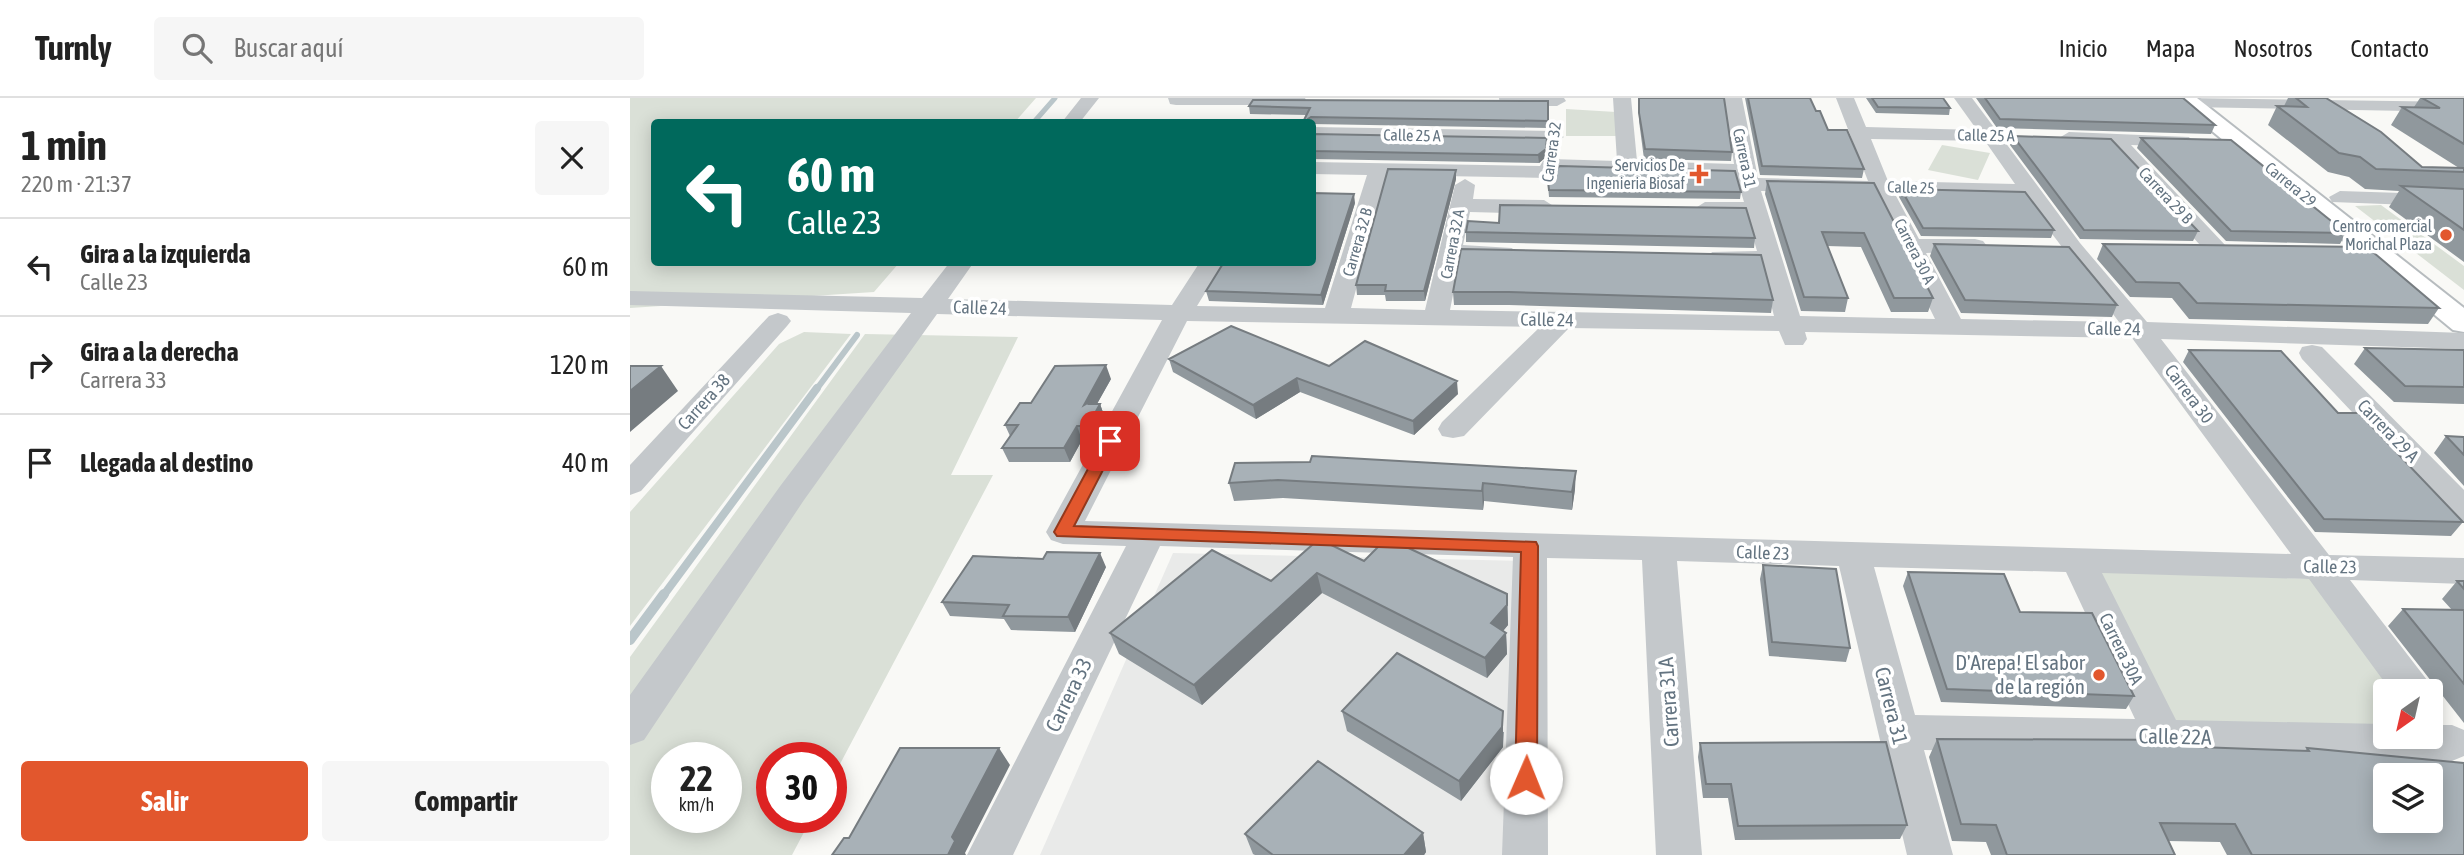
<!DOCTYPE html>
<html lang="es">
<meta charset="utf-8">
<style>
body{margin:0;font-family:"Asap Condensed",sans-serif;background:#f6f6f6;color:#222;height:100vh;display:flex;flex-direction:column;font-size:26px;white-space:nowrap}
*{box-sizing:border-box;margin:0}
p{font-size:23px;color:#767676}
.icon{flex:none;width:38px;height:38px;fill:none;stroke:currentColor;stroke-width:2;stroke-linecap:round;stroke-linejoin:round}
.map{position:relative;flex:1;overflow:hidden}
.panel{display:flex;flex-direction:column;background:#fff;width:630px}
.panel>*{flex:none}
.hud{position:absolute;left:21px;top:21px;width:665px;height:147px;border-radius:7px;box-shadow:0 4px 18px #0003;background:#00695c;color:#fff;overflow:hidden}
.needle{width:46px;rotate:214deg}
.fabs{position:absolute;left:1743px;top:581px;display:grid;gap:14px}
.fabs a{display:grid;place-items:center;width:70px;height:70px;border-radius:7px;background:#fff;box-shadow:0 4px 18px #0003;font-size:35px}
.speed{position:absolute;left:21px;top:644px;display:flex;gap:14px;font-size:35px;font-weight:700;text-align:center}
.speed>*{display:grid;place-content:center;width:91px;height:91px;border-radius:50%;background:#fff;box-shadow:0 4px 18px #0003;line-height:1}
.speed small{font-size:18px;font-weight:400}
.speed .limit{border:10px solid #d22;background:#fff;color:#111}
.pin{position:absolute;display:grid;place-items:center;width:60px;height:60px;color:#fff;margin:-30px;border-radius:14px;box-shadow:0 4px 10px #0006}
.me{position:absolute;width:77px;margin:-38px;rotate:1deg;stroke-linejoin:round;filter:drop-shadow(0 0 5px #0008)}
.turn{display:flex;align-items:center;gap:24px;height:147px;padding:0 21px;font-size:32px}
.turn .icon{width:91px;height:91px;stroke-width:2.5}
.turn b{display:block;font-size:49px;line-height:60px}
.round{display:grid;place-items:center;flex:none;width:74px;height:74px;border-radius:7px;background:#f6f6f6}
.summary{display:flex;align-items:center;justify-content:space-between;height:119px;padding:0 21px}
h1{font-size:42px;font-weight:700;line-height:52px}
.action{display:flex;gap:14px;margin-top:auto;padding:14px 21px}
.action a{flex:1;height:80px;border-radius:7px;background:#e2572d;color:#fff;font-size:28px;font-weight:700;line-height:80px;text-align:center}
.action a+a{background:#f6f6f6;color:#222}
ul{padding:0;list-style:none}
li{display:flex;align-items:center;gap:21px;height:98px;padding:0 21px;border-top:2px solid #e0e0e0}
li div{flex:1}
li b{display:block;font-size:26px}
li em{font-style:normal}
header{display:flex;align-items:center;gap:42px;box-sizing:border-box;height:98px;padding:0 35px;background:#fff;border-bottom:2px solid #e0e0e0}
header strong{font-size:33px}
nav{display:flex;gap:38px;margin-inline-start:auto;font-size:24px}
.search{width:490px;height:63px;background:#f6f6f6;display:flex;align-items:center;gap:18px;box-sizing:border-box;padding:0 24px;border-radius:7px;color:#767676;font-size:26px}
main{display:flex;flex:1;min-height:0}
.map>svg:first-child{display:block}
.built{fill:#e9eae9}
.green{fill:#dae0d7;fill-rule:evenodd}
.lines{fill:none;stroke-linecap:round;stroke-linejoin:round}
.stream-far3{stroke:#bac6ca;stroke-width:5}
.stream-far2{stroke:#bac6ca;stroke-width:6}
.stream-far1{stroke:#bac6ca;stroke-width:8}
.stream{stroke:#bac6ca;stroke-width:10}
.major-casing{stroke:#b7bcbf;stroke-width:4}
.minor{fill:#c4c8cb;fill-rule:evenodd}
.major{fill:#fff;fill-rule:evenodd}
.wall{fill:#90989d}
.shaded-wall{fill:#767c80}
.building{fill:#a8b1b7;stroke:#767c80;stroke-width:2;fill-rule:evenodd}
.route{fill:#e2572d;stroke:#93391d;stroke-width:2}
.poi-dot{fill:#e2572d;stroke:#fff;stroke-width:2.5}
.labels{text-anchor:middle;stroke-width:7;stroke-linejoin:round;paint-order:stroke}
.far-street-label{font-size:16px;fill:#647481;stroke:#fff}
.far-poi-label{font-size:16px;fill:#647481;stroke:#fff;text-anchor:end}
.street-label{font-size:18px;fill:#647481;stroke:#fff}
.near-poi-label{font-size:21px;fill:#647481;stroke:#fff;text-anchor:end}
.near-street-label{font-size:21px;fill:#647481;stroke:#fff}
</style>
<header>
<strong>Turnly</strong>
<div class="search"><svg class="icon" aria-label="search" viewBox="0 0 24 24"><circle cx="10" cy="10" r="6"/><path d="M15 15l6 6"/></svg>Buscar aquí</div>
<nav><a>Inicio</a><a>Mapa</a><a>Nosotros</a><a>Contacto</a></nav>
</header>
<main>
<section class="panel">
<div class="summary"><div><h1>1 min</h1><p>220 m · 21:37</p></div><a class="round"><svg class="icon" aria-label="close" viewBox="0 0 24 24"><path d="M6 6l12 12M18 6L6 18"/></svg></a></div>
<ul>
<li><svg class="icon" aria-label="left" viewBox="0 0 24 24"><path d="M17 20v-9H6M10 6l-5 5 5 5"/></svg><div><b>Gira a la izquierda</b><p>Calle 23</p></div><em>60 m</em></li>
<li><svg class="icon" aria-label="right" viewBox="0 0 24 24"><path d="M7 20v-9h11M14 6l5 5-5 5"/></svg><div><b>Gira a la derecha</b><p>Carrera 33</p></div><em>120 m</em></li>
<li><svg class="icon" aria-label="arrive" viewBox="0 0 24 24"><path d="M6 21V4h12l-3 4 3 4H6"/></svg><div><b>Llegada al destino</b></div><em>40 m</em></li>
</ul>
<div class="action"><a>Salir</a><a>Compartir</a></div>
</section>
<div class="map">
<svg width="1834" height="757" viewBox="0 0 1834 757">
<rect width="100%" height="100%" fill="#f9f9f6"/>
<path class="built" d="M543 455 896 463 878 757H410Z"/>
<path class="green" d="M0 0H406L385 24H24V164L269 165 244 194 0 210Z
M936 11 986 14V38H936Z
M1312 47 1360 55 1348 82 1298 72Z
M1751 107 1834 168V192L1725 108Z
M174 234 221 236 0 528V414L149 246Z
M235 236 388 239 321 377H363L201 683V660H142V719H182L162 757H0V559ZM37 660H96V719H37Z
M1468 474 1687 481 1771 593H1755V633L1543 626Z"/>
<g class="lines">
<path class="stream-far3" d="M404 24 425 0"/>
<path class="stream-far2" d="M186 292 227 237"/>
<path class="stream-far1" d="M33 498 187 290"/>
<path class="stream" d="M0 542 34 496"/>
<defs>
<path id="major" d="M1542 0H1567L1834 210V234L1823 232Z"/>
</defs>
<use href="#major" class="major-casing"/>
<path class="minor" d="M451 0H469L450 24H432Z
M538 0H675L676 2 667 7H546L540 6Z
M869 0H934L936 3 927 8H876L870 7Z
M983 0H1001L1007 63 1104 66 1094 0H1112L1128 80 1238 83 1206 0H1224L1236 29 1347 32 1324 0H1342L1366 32 1384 34 1387 38 1384 42 1375 44 1450 145 1517 224 1834 235V251L1531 241 1699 457 1834 460V486L1720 482 1797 582 1803 593 1801 597V593H1761L1679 481 1472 475 1546 622 1755 626V639H1801V627H1822L1834 632V658L1822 663 1294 652 1323 757H1277L1209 468 1047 463 1072 757H1026L1012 462 917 460 918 757H872L883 459 530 448 383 757H337L496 448 433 446 421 442 416 434 532 222 307 216 174 402 14 642 0 647V597L151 387 281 215 0 207V193L292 200 320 164H344L318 201 542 207 570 164H594L567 208 695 210 737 77 682 76V64L910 68 913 63 920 61 987 63ZM1241 41 1355 43 1385 86 1258 83ZM928 73 1106 78 1114 104H1075L1064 111 1075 118H1117L1127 153 1082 154 1078 159 1082 164 1131 167 1144 218 820 212 830 161 882 160 886 155 882 150 833 147 840 114 914 116 925 109 914 102 843 101 845 87 835 81 825 87 795 212 721 210 757 77 918 80 925 78ZM1131 93 1243 95 1305 221 1170 218ZM1265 96 1394 99 1489 224 1331 221 1296 155 1353 153 1357 148 1353 143 1345 141H1289ZM557 223 910 229 812 324 808 331 812 338 823 340 834 338 939 230 1149 233 1155 247H1173L1177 241 1175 234 1502 240 1661 456 455 423ZM1244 469 1436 474 1505 621 1285 617Z
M1553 0 1834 4V14L1558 9 1549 4Z
M682 29 924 33 934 39 924 45 682 41Z
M1439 34 1559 39 1562 43 1559 47 1552 49 1501 47 1596 148 1600 153 1596 158H1580L1479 47 1432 44 1429 40Z
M1710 93 1834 97V109L1702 104 1699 99Z
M148 215 157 218 161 223 157 228 11 393 0 397V367L139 218Z
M1682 247 1692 249 1834 392V423L1822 420 1672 261 1669 255 1672 249Z"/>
<use href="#major" class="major"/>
</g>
<path class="wall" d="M1009 0H1094L1102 54 1101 63 1014 61 1009 23Z
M1115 0H1180L1186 13 1198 32 1234 71 1232 80 1130 77Z
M1236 0H1313L1320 10 1319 17 1246 15Z
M1346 0H1553L1585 27 1581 36 1367 30Z
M1658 0H1696L1792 69 1829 70 1761 27 1772 9H1784L1790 0H1834V164L1759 109 1769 93 1735 91 1719 79 1698 74 1638 27 1647 8H1654Z
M918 3V30L682 26V24H673L677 17 620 16 619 8Z
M682 36 917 40 916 59 909 65 682 61Z
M1383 38 1568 133 1563 143 1450 141 1380 47Z
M1511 40 1716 135 1710 146 1596 143 1507 50Z
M826 72V81L795 203H756L755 197H727L726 187Z
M917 75 1111 94 1110 101 919 99Z
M1137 83 1244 85 1303 200 1298 214H1261L1231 149 1197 148 1218 200 1215 214 1171 213 1135 96Z
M1271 91 1424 132 1421 140 1291 138 1269 99Z
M725 105 693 207 579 203 576 193Z
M869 125 1125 140 1124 150 836 144V134Z
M1304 146 1487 207 1482 219 1331 215 1300 158Z
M1473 146 1809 210 1798 226 1559 221 1542 200 1500 199 1467 161Z
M831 151 1143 202 1141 215 879 207H824L823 194Z
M1735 250 1834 252V306L1764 304 1724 266Z
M1559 252 1708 315 1833 424 1821 438 1685 434 1553 264Z
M539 261 828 296 784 337 670 294 626 321 543 274Z
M481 281 467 306H470L475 320 463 342H452L440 364H379L372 350 380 338 375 327 401 305Z
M1816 338 1834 339V388L1804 355Z
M605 365 945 391 942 412 854 403 853 412 653 400 604 403 599 385Z
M413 461 476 469 445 534 381 532 374 521 320 518 312 504Z
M734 463 877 496 878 527 873 533 876 535 877 556 857 580 692 495 572 607 489 556 480 535 641 483Z
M1133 467 1220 550 1216 564 1139 558 1130 481Z
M1278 474 1390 514 1504 598 1496 611 1311 604 1273 488Z
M1827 483H1834V625L1758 528 1773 511 1822 512 1812 501Z
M712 613 874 634 873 649 831 703 717 633Z
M1307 641 1675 653 1677 650 1834 757H1597L1590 744 1538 743 1545 757H1361L1356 744 1322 743 1299 659Z
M1070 645 1277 727 1270 741 1105 742 1098 700H1073L1068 659Z
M793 735 796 754 794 757H625L623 756 615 736Z"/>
<path class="shaded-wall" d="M917 40 916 59 909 65 908 57Z
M826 72V81L795 203 794 193Z
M724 96 725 105 693 207 691 197Z
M476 267 481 281 464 311 470 306 475 320 463 342 458 328 454 307Z
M31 268 48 293 0 334V293Z
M667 280 670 294 626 321 623 307Z
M827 283 828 296 784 337 783 323Z
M447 328 452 342 440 364 434 350Z
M946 373 945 391 942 412V394Z
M853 385 854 403 853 412 852 393Z
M470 455 476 469 445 534 438 519Z
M687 475 692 495 572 607 564 587Z
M877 496 878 527 862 546 861 525Z
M876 535 877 556 857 580 855 560Z
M873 613V649L831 703 829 683Z
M369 650 380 667 335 755 336 757H318L322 739Z
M793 735 796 754 794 757H774Z"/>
<path class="building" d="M1009 0H1094L1102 54 1015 51 1009 15Z
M1118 0H1180L1186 13H1190L1198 32H1217L1234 71 1132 68Z
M1242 0H1313L1320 10 1248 9Z
M1355 0H1553L1585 27 1370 21Z
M1666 0H1696L1751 34 1792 69 1834 70V74L1746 71 1730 59 1709 55 1647 8 1677 9Z
M1792 0H1834V46L1772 9 1810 10Z
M623 2 918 3V23L681 19 678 21 679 24H673L680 10 619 8Z
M682 36 917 40 916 51 908 57 682 53Z
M1383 38 1481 41 1568 133 1454 132Z
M1511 40 1601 42 1716 135 1601 133Z
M930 68 1105 73 1111 94 919 92 917 75Z
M758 71 826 72 794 193H755L756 187H726Z
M1137 83 1244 85 1303 200H1264L1234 135 1192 134 1218 200 1174 199Z
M1771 88 1834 91V132Z
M1271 91 1395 94 1424 132 1293 130Z
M682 95 724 96 691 197 576 193 594 164H682Z
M870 107 1116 110 1125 140 836 134 838 123 869 125Z
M1304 146 1439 149 1487 207 1335 202Z
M1473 146 1737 149 1809 210 1567 205 1549 185 1506 184Z
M831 151 1131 157 1143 202 879 194H823Z
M601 228 699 268 735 243 827 283 783 323 667 280 623 307 539 261Z
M1735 250 1834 252V289L1775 288Z
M1559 252 1651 253 1708 315H1729L1833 424 1694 421Z
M476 267 454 307 461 303 459 306H470L458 328H447L434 350H372L388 327H375L390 305H401L425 268Z
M0 268H31L0 293Z
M1816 338 1834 339V357Z
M682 358 946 373 942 394 853 385 852 393 648 382 599 385 605 365 680 364Z
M757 440 877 496V507L861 525 876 535 855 560 687 475 564 587 480 535 582 452 641 483 689 441 734 463Z
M417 454 470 455 438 519 373 518 379 507 312 504 343 458 413 461Z
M1133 467 1206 471 1220 550 1142 544Z
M1278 474 1374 476 1390 514 1462 515 1504 598 1317 591Z
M1827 483H1834V491Z
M1773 511 1834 512V586Z
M767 555 873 613 872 629 829 683 712 613Z
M1307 641 1564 642 1568 649 1679 653 1677 650 1834 665V757H1622L1605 726 1530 725 1545 757H1377L1366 727 1331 726ZM1755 677H1801V723H1755Z
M1256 644 1277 727 1108 728 1101 686H1076L1070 645Z
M270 650H369L322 739 325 743 318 757H202L214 740H219Z
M688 663 793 735 774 757H643L615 736Z"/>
<path class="route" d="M480 339 488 343 444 428 906 444 908 448 907 680 904 686 896 689 888 686 885 680 891 454 427 438 424 434 473 343Z"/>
<g class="poi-dot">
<path d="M1065.5 65.5h7v7h7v7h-7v7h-7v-7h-7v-7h7z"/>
<circle cx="1816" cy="137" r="7"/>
<circle cx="1469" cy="577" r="7"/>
</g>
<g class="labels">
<g class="far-street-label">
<text transform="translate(782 37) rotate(1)" y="6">Calle 25 A</text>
<text transform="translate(1356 37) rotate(1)" y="6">Calle 25 A</text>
<text transform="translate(921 54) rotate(-82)" y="6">Carrera 32</text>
<text transform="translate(1115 60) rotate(78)" y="6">Carrera 31</text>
<text transform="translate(1661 86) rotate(39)" y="6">Carrera 29</text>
<text transform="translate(1281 89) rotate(2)" y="6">Calle 25</text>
<text transform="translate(1536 97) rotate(47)" y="6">Carrera 29 B</text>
<text transform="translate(727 144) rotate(-74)" y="6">Carrera 32 B</text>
<text transform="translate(822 146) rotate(-79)" y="6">Carrera 32 A</text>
<text transform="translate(1285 153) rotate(63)" y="6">Carrera 30 A</text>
</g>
<g class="far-poi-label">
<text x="1055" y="73">Servicios De<tspan x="1055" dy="18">Ingenieria Biosaf</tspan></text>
<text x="1802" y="134">Centro comercial<tspan x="1802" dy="18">Morichal Plaza</tspan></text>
</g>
<g class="street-label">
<text transform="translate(350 210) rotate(2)" y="6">Calle 24</text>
<text transform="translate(917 222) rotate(1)" y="6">Calle 24</text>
<text transform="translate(1484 231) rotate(1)" y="6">Calle 24</text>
<text transform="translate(1559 296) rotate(53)" y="6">Carrera 30</text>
<text transform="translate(74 304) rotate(-48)" y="6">Carrera 38</text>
<text transform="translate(1758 333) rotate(46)" y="6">Carrera 29 A</text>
<text transform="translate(1133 455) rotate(2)" y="6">Calle 23</text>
<text transform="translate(1700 469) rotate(1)" y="6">Calle 23</text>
<text transform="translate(1491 551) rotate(64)" y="6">Carrera 30A</text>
</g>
<g class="near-poi-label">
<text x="1455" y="572">D'Arepa! El sabor<tspan x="1455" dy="24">de la región</tspan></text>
</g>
<g class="near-street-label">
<text transform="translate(439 597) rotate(-64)" y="7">Carrera 33</text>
<text transform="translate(1039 604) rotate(-94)" y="7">Carrera 31A</text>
<text transform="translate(1261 608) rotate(76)" y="7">Carrera 31</text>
<text transform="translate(1545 639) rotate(1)" y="7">Calle 22A</text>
</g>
</g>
</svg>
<div class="fabs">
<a><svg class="needle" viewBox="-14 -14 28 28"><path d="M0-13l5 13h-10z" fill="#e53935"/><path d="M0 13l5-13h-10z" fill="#767676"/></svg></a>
<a><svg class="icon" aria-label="layers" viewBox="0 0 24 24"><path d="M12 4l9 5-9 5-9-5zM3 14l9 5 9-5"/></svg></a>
</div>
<div class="speed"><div>22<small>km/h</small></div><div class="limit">30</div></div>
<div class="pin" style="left:480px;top:343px;background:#d93025"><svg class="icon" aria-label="arrive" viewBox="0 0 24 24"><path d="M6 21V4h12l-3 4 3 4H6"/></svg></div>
<svg class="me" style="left:896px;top:680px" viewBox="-20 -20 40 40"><circle r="19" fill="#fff"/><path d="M0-13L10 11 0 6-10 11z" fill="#e2572d"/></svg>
<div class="hud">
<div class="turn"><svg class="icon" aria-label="left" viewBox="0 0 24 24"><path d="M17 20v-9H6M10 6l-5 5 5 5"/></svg><div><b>60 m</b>Calle 23</div></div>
</div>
</div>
</main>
